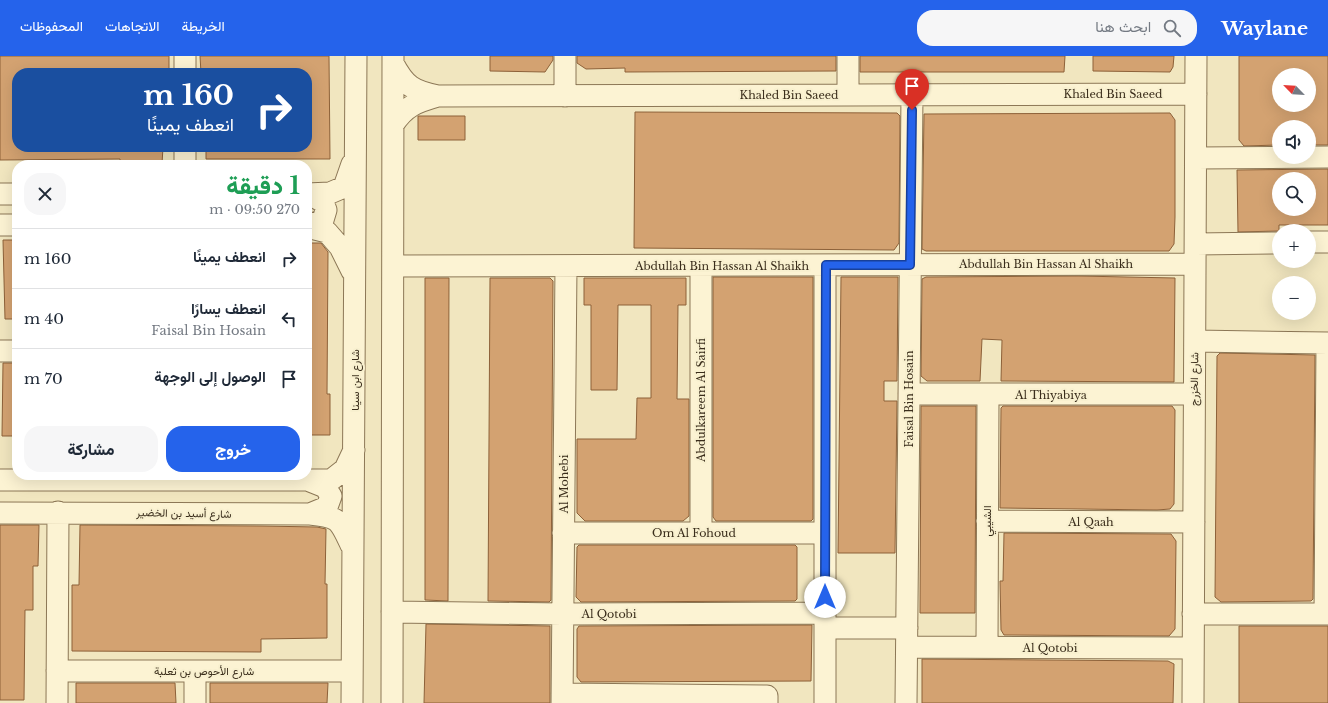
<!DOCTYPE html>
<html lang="ar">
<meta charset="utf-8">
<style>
body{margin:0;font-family:"Libre Baskerville",Vazirmatn,serif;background:#f6f6f7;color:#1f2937;direction:rtl;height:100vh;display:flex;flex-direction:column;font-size:15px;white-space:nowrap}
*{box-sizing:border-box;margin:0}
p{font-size:13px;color:#747a83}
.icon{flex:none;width:22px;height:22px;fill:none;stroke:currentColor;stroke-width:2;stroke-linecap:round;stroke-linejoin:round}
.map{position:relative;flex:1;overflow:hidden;direction:ltr}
.panel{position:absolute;left:12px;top:104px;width:300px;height:320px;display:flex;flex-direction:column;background:#fff;border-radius:16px;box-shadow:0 4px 16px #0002;direction:rtl}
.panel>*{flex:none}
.guide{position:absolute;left:12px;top:12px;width:300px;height:84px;border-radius:16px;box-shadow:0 4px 16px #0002;direction:rtl;background:#1a4fa0;color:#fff;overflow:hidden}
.needle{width:26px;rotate:295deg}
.fabs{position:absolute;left:1272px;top:12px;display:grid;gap:8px}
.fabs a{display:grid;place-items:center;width:44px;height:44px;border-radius:50%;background:#fff;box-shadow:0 4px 16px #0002;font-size:20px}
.pin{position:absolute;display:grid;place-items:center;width:34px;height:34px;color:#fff;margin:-41px -17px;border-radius:50% 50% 50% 0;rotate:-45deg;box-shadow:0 0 4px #0007}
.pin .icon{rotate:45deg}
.me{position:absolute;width:44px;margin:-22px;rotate:0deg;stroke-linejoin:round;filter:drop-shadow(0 0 3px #0008)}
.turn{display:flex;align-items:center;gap:14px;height:84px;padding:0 12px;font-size:18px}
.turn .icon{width:52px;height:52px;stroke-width:2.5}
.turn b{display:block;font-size:28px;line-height:34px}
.round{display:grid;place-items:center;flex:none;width:42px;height:42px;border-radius:16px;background:#f6f6f7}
.overview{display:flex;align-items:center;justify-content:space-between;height:68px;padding:0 12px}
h1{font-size:24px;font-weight:800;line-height:30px;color:#1e9e55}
.cta{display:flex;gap:8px;margin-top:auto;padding:8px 12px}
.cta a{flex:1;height:46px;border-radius:16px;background:#2563eb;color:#fff;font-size:16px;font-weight:800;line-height:46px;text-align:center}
.cta a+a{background:#f6f6f7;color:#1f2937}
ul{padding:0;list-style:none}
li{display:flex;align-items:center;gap:12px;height:60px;padding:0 12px;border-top:1px solid #e0e1e3}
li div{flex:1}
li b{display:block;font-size:15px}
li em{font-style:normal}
header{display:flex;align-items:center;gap:24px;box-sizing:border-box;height:56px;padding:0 20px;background:#2563eb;color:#fff}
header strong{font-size:19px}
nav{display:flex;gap:22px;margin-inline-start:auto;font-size:14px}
.search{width:280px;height:36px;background:#f6f6f7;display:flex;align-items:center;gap:10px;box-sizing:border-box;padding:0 14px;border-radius:16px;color:#747a83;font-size:15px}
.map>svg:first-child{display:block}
.building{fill:#d3a271;stroke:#8d6139;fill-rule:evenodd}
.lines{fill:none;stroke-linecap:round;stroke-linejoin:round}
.minor-casing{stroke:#8c7756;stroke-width:23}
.minor{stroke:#fcf3d3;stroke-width:21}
.route-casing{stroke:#184099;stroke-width:10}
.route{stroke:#2563eb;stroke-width:7}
.labels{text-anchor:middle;stroke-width:4;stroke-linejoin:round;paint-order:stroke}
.street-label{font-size:11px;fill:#3a2d1b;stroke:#f8f0cf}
</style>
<header>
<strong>Waylane</strong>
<div class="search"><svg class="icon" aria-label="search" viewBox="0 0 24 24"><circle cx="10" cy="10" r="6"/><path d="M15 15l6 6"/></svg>ابحث هنا</div>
<nav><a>الخريطة</a><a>الاتجاهات</a><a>المحفوظات</a></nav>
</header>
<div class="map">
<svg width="1328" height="647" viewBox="0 0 1328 647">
<rect width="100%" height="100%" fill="#f1e6bf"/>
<path class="building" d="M0 0H169V17H17V91H163L162 108 120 107V103L0 104Z
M200 0H329L330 103H206V91H307V17H201Z
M490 0H553V4L545 16 490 15Z
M577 0H836V15L625 16V12L586 13 577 7Z
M860 0H1065L1064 16H860Z
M1093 0H1174L1173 11 1170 16 1093 15Z
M1239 0H1328V89H1309V71H1279V89L1244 90 1239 84ZM1279 19H1309V49H1279Z
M635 56 897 57 900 60 899 187 894 194 634 192Z
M1170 57 1175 64V161L1174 188 1169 195H926L922 193 924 58Z
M418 60H465V84H418Z
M1328 113V169H1279V175L1238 176 1237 114ZM1279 123H1309V153H1279Z
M3 184H17V263H5Z
M307 187H321L328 196 327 338H330V379H307Z
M1079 220 1175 222 1174 326 1001 325 1002 284 982 283 980 325H927L921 320 922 223 926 221Z
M713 221H813V463L811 465H716L713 461Z
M841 221H898L897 325H884V345H897L895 497H838Z
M425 222H449L448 545 425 544Z
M490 222H550L553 225 551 544 549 546 488 545Z
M584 222H686V249H678L677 343H689V460L683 465H585L577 457V383H636L637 342H651V249H618L617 334H591V249H584Z
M1220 297 1315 299 1313 543 1311 545 1221 546 1215 541 1217 300Z
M3 307H17V380H2Z
M921 350H976L975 557H920Z
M1003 350H1172L1175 354 1174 448 1170 453 1157 454 1000 452 1001 352Z
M0 469H39L38 510H33V554H25L24 644H0Z
M80 469 261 470 317 471 326 473 325 528H327V582L261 583V596L72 595V529H79Z
M1004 477 1171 478 1176 485 1175 573 1169 580 1004 579 1001 574 1000 525H1003Z
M579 489H795L797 491V543L795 545 581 546 576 541 577 491Z
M426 568 550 570V647H424Z
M812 569 811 625 581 626 577 621V573L579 570Z
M1239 570H1328V647H1239Z
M922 603 1168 605 1174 608 1173 647H922Z
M76 627H175L176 647H76Z
M210 627H328L327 647H210Z"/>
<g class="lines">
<defs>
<path id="minor" d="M185 0V17
M848 0V39
M393 7C405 30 413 35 438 40
M565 40V0
M393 69C405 50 417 46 438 40L1196 38
M185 91V109
M1196 102 1328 101
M0 138H17
M307 138 330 137 344 131 352 108
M0 169H17
M307 170 323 164 326 154 323 146 309 138
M307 171 327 176 340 191 352 215
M1309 186H1328
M1196 188 1279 187
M393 210 1195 208
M1195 285 1328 287
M0 295H17
M909 338H1194
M0 424H331L345 413 354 394
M0 457 310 458C339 461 339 463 351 489
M310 458 327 451 331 440 325 431 310 425
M987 465 1194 466
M563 477H825
M701 477V210
M392 556 562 558 825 557
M1193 558H1328
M1325 558 1327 287
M825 572H907
M907 591 1193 592
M987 591 988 339
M57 615H352
M562 638 767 640V647
M57 647 58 456
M195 647V615
M352 647 356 0
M392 647 393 0
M562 647 566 210
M825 647V209
M906 647 912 39
M1193 647 1196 0"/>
</defs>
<use href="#minor" class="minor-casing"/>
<use href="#minor" class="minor"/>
</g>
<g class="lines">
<defs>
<path id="route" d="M825 541 826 209H910L912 54"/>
</defs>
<use href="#route" class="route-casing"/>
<use href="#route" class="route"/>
</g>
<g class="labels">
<g class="street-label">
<text x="1113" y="42">Khaled Bin Saeed</text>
<text x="789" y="43">Khaled Bin Saeed</text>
<text x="1046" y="212">Abdullah Bin Hassan Al Shaikh</text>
<text x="722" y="214">Abdullah Bin Hassan Al Shaikh</text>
<text transform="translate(1194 323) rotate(-89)" y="4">شارع الخزرج</text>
<text transform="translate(355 324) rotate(-90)" y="4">شارع ابن سينا</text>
<text x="1051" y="343">Al Thiyabiya</text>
<text transform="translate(909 343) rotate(-90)" y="4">Faisal Bin Hosain</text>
<text transform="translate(701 344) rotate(-90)" y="4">Abdulkareem Al Sairfi</text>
<text transform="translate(564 428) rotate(-90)" y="4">Al Mohebi</text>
<text transform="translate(184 457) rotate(1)" y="4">شارع أسيد بن الخضير</text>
<text transform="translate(987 465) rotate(-90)" y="4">الشيبي</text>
<text x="1091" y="470">Al Qaah</text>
<text x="694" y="481">Om Al Fohoud</text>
<text x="609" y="562">Al Qotobi</text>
<text x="1050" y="596">Al Qotobi</text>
<text x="204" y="619">شارع الأحوص بن ثعلبة</text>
</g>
</g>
</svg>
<div class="fabs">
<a><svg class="needle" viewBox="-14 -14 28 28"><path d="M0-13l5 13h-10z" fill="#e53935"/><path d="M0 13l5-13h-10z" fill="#747a83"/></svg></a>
<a><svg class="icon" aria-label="sound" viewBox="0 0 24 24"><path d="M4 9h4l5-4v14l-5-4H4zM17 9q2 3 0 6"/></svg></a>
<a><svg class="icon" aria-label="search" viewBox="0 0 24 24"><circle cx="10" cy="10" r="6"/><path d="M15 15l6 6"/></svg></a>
<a>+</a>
<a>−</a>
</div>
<div class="pin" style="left:912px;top:54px;background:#d93025"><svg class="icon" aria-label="arrive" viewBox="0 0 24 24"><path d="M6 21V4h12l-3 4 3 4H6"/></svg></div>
<svg class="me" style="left:825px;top:541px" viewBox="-20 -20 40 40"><circle r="19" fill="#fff"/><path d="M0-13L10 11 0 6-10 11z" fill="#2563eb"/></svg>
<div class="guide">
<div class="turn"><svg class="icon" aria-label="right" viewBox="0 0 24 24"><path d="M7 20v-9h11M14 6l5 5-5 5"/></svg><div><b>160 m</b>انعطف يمينًا</div></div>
</div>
<section class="panel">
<div class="overview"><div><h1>1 دقيقة</h1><p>270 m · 09:50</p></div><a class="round"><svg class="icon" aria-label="close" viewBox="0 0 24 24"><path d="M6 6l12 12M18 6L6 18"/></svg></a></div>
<ul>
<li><svg class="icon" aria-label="right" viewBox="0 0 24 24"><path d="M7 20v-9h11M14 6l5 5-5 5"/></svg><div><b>انعطف يمينًا</b></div><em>160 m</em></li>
<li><svg class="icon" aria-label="left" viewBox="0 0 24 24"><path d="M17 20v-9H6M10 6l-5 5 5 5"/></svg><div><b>انعطف يسارًا</b><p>Faisal Bin Hosain</p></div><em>40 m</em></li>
<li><svg class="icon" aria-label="arrive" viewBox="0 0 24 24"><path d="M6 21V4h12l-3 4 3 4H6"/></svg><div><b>الوصول إلى الوجهة</b></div><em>70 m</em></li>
</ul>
<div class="cta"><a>خروج</a><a>مشاركة</a></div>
</section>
</div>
